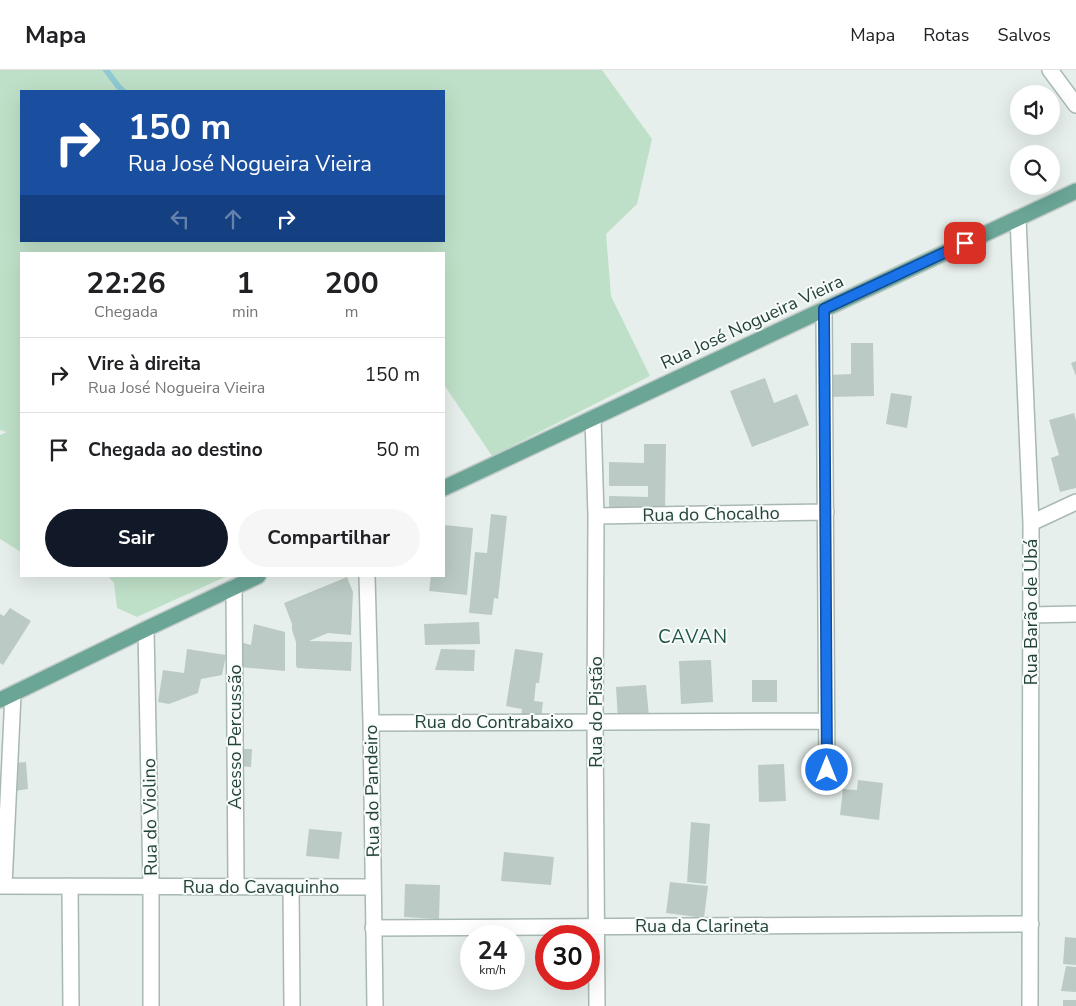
<!DOCTYPE html>
<html lang="pt">
<meta charset="utf-8">
<style>
body{margin:0;font-family:"Nunito Sans",sans-serif;background:#f6f6f6;color:#202124;height:100vh;display:flex;flex-direction:column;font-size:19px;white-space:nowrap}
*{box-sizing:border-box;margin:0}
p{font-size:16px;color:#757577}
.icon{flex:none;width:28px;height:28px;fill:none;stroke:currentColor;stroke-width:2;stroke-linecap:round;stroke-linejoin:round}
.map{position:relative;flex:1;overflow:hidden}
.details{position:absolute;left:20px;top:182px;width:425px;height:325px;display:flex;flex-direction:column;background:#fff;border-radius:0px;box-shadow:0 5px 20px #0002}
.details>*{flex:none}
.top-card{position:absolute;left:20px;top:20px;width:425px;height:152px;border-radius:0px;box-shadow:0 5px 20px #0002;background:#1a4fa0;color:#fff;overflow:hidden}
.controls{position:absolute;left:1010px;top:15px;display:grid;gap:10px}
.controls a{display:grid;place-items:center;width:50px;height:50px;border-radius:50%;background:#fff;box-shadow:0 5px 20px #0002;font-size:25px}
.speed{position:absolute;left:460px;top:855px;display:flex;gap:10px;font-size:25px;font-weight:700;text-align:center}
.speed>*{display:grid;place-content:center;width:65px;height:65px;border-radius:50%;background:#fff;box-shadow:0 5px 20px #0002;line-height:1}
.speed small{font-size:12px;font-weight:400}
.speed .limit{border:8px solid #d22;background:#fff;color:#111}
.pin{position:absolute;display:grid;place-items:center;width:42px;height:42px;color:#fff;margin:-21px;border-radius:10px;box-shadow:0 2px 8px #0006}
.me{position:absolute;width:55px;margin:-28px;rotate:0deg;stroke-linejoin:round;filter:drop-shadow(0 0 4px #0008)}
.turn{display:flex;align-items:center;gap:18px;height:105px;padding:0 25px;font-size:22px}
.turn .icon{width:65px;height:65px;stroke-width:2.5}
.turn b{display:block;font-size:35px;line-height:42px}
.lanes{display:flex;align-items:center;height:48px;padding:0 25px;background:#0003;justify-content:center;gap:25px;direction:ltr}
.lanes .off{opacity:.35}
.eta{display:flex;justify-content:space-evenly;align-items:center;height:85px;text-align:center}
.eta b{font-size:30px;font-weight:700;line-height:35px}
.primary-button{display:flex;gap:10px;margin-top:auto;padding:10px 25px}
.primary-button a{flex:1;height:58px;border-radius:30px;background:#111827;color:#fff;font-size:20px;font-weight:700;line-height:58px;text-align:center}
.primary-button a+a{background:#f6f6f6;color:#202124}
ul{padding:0;list-style:none}
li{display:flex;align-items:center;gap:15px;height:75px;padding:0 25px;border-top:1px solid #e0e0e0}
li div{flex:1}
li b{display:block;font-size:19px}
li em{font-style:normal}
header{display:flex;align-items:center;gap:30px;box-sizing:border-box;height:70px;padding:0 25px;background:#fff;border-bottom:1px solid #e0e0e0}
header strong{font-size:24px}
nav{display:flex;gap:28px;margin-inline-start:auto;font-size:18px}
.map>svg:first-child{display:block}
.green{fill:#bfe0c8;fill-rule:evenodd}
.lines{fill:none;stroke-linecap:round;stroke-linejoin:round}
.stream{stroke:#8ec9d4;stroke-width:6}
.building{fill:#bbcac4}
.minor-casing{stroke:#a8b8b2;stroke-width:18}
.major-casing{stroke:#c2cac8;stroke-width:18}
.minor{stroke:#fff;stroke-width:15}
.major{stroke:#6aa596;stroke-width:15}
.route-casing{stroke:#114b97;stroke-width:12}
.route{stroke:#1a73e8;stroke-width:9}
.labels{text-anchor:middle;stroke-width:4;stroke-linejoin:round;paint-order:stroke}
.street-label{font-size:18px;fill:#24423a;stroke:#f7fbf9}
.neighbourhood-label{font-size:19px;letter-spacing:1px;fill:#1f5548;stroke:#f7fbf9}
</style>
<header>
<strong>Mapa</strong>
<nav><a>Mapa</a><a>Rotas</a><a>Salvos</a></nav>
</header>
<div class="map">
<svg width="1076" height="936" viewBox="0 0 1076 936">
<rect width="100%" height="100%" fill="#e6efeb"/>
<path class="green" d="M0 0H602L652 69 637 134 606 164 611 226 650 306 492 386 445 316H444V184H21V482L0 469V365L7 362 0 360ZM21 21H444V171H21Z
M108 506H227L137 547 117 538 114 513Z"/>
<g class="lines">
<path class="stream" d="M106 0 118 16 123 21"/>
</g>
<path class="building" d="M851 273H873L874 326 830 327V305L851 304Z
M1076 291V306L1071 293Z
M765 308 774 333 797 324 809 355 752 377 730 321Z
M891 323 912 326 907 358 886 354Z
M1074 343 1076 351V418L1060 422 1051 388 1059 385 1049 350Z
M644 374H666L665 444 609 442V426L648 427V416H609V392L644 393Z
M491 444 507 446 498 529 494 528 492 545 469 543 475 482 487 483Z
M444 455 473 458 467 525 429 521 431 506H444Z
M347 507 353 522 351 565 328 563 309 571 352 572 351 601 297 598 296 595V572L292 560V554L284 533Z
M10 538 31 551 3 595 0 593V544L4 546Z
M479 552 480 574 425 575 424 554Z
M254 554 285 562V601L239 597 240 572 251 575Z
M187 579 226 585 222 605 201 609 198 623 169 634 158 632 163 600 184 603Z
M441 579 475 580 474 601 435 600Z
M515 579 543 583 539 613H536L534 631 543 632 541 648 521 646 522 639 506 636Z
M711 590 713 632 681 634 679 591Z
M752 610H777V632H752Z
M646 615 649 647 618 649 616 617Z
M237 679H252L251 697 238 696Z
M26 692 28 719 14 721 15 693Z
M784 694 786 731 759 732 758 695Z
M858 710 883 713 879 750 840 745 843 719 857 720Z
M691 752 710 754 706 814 687 812Z
M309 759 342 762 339 789 306 786Z
M504 782 554 787 551 815 501 811Z
M670 812 708 816 704 848 666 843Z
M405 814 440 815 439 849 404 847Z
M1065 867 1076 868V895L1063 894Z
M1066 896 1076 897V922L1061 921Z
M1063 930H1076V936H1063Z"/>
<g class="lines">
<defs>
<path id="minor" d="M1050 0 1076 35
M1018 148 1031 453 1030 936
M824 239 827 699
M593 348 596 446 595 652 597 936
M596 446 826 442
M1031 453 1076 432
M367 506 371 653 375 936
M234 517 236 816
M1031 545 1076 544
M146 559 151 816V936
M371 653 827 651
M0 816 373 817
M4 816 13 624
M70 816 71 936
M291 817 292 936
M373 858 1031 854"/>
<path id="major" d="M444 418 1076 121
M0 630 146 559 258 506"/>
</defs>
<use href="#minor" class="minor-casing"/>
<use href="#major" class="major-casing"/>
<use href="#minor" class="minor"/>
<use href="#major" class="major"/>
</g>
<g class="lines">
<defs>
<path id="route" d="M827 700 824 239 965 173"/>
</defs>
<use href="#route" class="route-casing"/>
<use href="#route" class="route"/>
</g>
<g class="labels">
<g class="street-label">
<text transform="translate(752 252) rotate(-25)" y="6">Rua José Nogueira Vieira</text>
<text transform="translate(711 444) rotate(-1)" y="6">Rua do Chocalho</text>
<text transform="translate(1031 542) rotate(-90)" y="6">Rua Barão de Ubá</text>
<text transform="translate(596 642) rotate(-90)" y="6">Rua do Pistão</text>
<text x="494" y="658">Rua do Contrabaixo</text>
<text transform="translate(235 667) rotate(-90)" y="6">Acesso Percussão</text>
<text transform="translate(372 721) rotate(-91)" y="6">Rua do Pandeiro</text>
<text transform="translate(150 747) rotate(-91)" y="6">Rua do Violino</text>
<text x="261" y="823">Rua do Cavaquinho</text>
<text x="702" y="862">Rua da Clarineta</text>
</g>
<g class="neighbourhood-label">
<text x="693" y="573">CAVAN</text>
</g>
</g>
</svg>
<div class="controls">
<a><svg class="icon" aria-label="sound" viewBox="0 0 24 24"><path d="M4 9h4l5-4v14l-5-4H4zM17 9q2 3 0 6"/></svg></a>
<a><svg class="icon" aria-label="search" viewBox="0 0 24 24"><circle cx="10" cy="10" r="6"/><path d="M15 15l6 6"/></svg></a>
</div>
<div class="speed"><div>24<small>km/h</small></div><div class="limit">30</div></div>
<div class="pin" style="left:965px;top:173px;background:#d93025"><svg class="icon" aria-label="arrive" viewBox="0 0 24 24"><path d="M6 21V4h12l-3 4 3 4H6"/></svg></div>
<svg class="me" style="left:827px;top:700px" viewBox="-20 -20 40 40"><circle r="17" fill="#1a73e8" stroke="#fff" stroke-width="3"/><path d="M0-11L8 9 0 5-8 9z" fill="#fff"/></svg>
<div class="top-card">
<div class="turn"><svg class="icon" aria-label="right" viewBox="0 0 24 24"><path d="M7 20v-9h11M14 6l5 5-5 5"/></svg><div><b>150 m</b>Rua José Nogueira Vieira</div></div>
<div class="lanes"><svg class="icon off" aria-label="left" viewBox="0 0 24 24"><path d="M17 20v-9H6M10 6l-5 5 5 5"/></svg><svg class="icon off" aria-label="ahead" viewBox="0 0 24 24"><path d="M12 20V5M6 11l6-6 6 6"/></svg><svg class="icon" aria-label="right" viewBox="0 0 24 24"><path d="M7 20v-9h11M14 6l5 5-5 5"/></svg></div>
</div>
<section class="details">
<div class="eta">
<div><b>22:26</b><p>Chegada</p></div>
<div><b>1</b><p>min</p></div>
<div><b>200</b><p>m</p></div>
</div>
<ul>
<li><svg class="icon" aria-label="right" viewBox="0 0 24 24"><path d="M7 20v-9h11M14 6l5 5-5 5"/></svg><div><b>Vire à direita</b><p>Rua José Nogueira Vieira</p></div><em>150 m</em></li>
<li><svg class="icon" aria-label="arrive" viewBox="0 0 24 24"><path d="M6 21V4h12l-3 4 3 4H6"/></svg><div><b>Chegada ao destino</b></div><em>50 m</em></li>
</ul>
<div class="primary-button"><a>Sair</a><a>Compartilhar</a></div>
</section>
</div>
